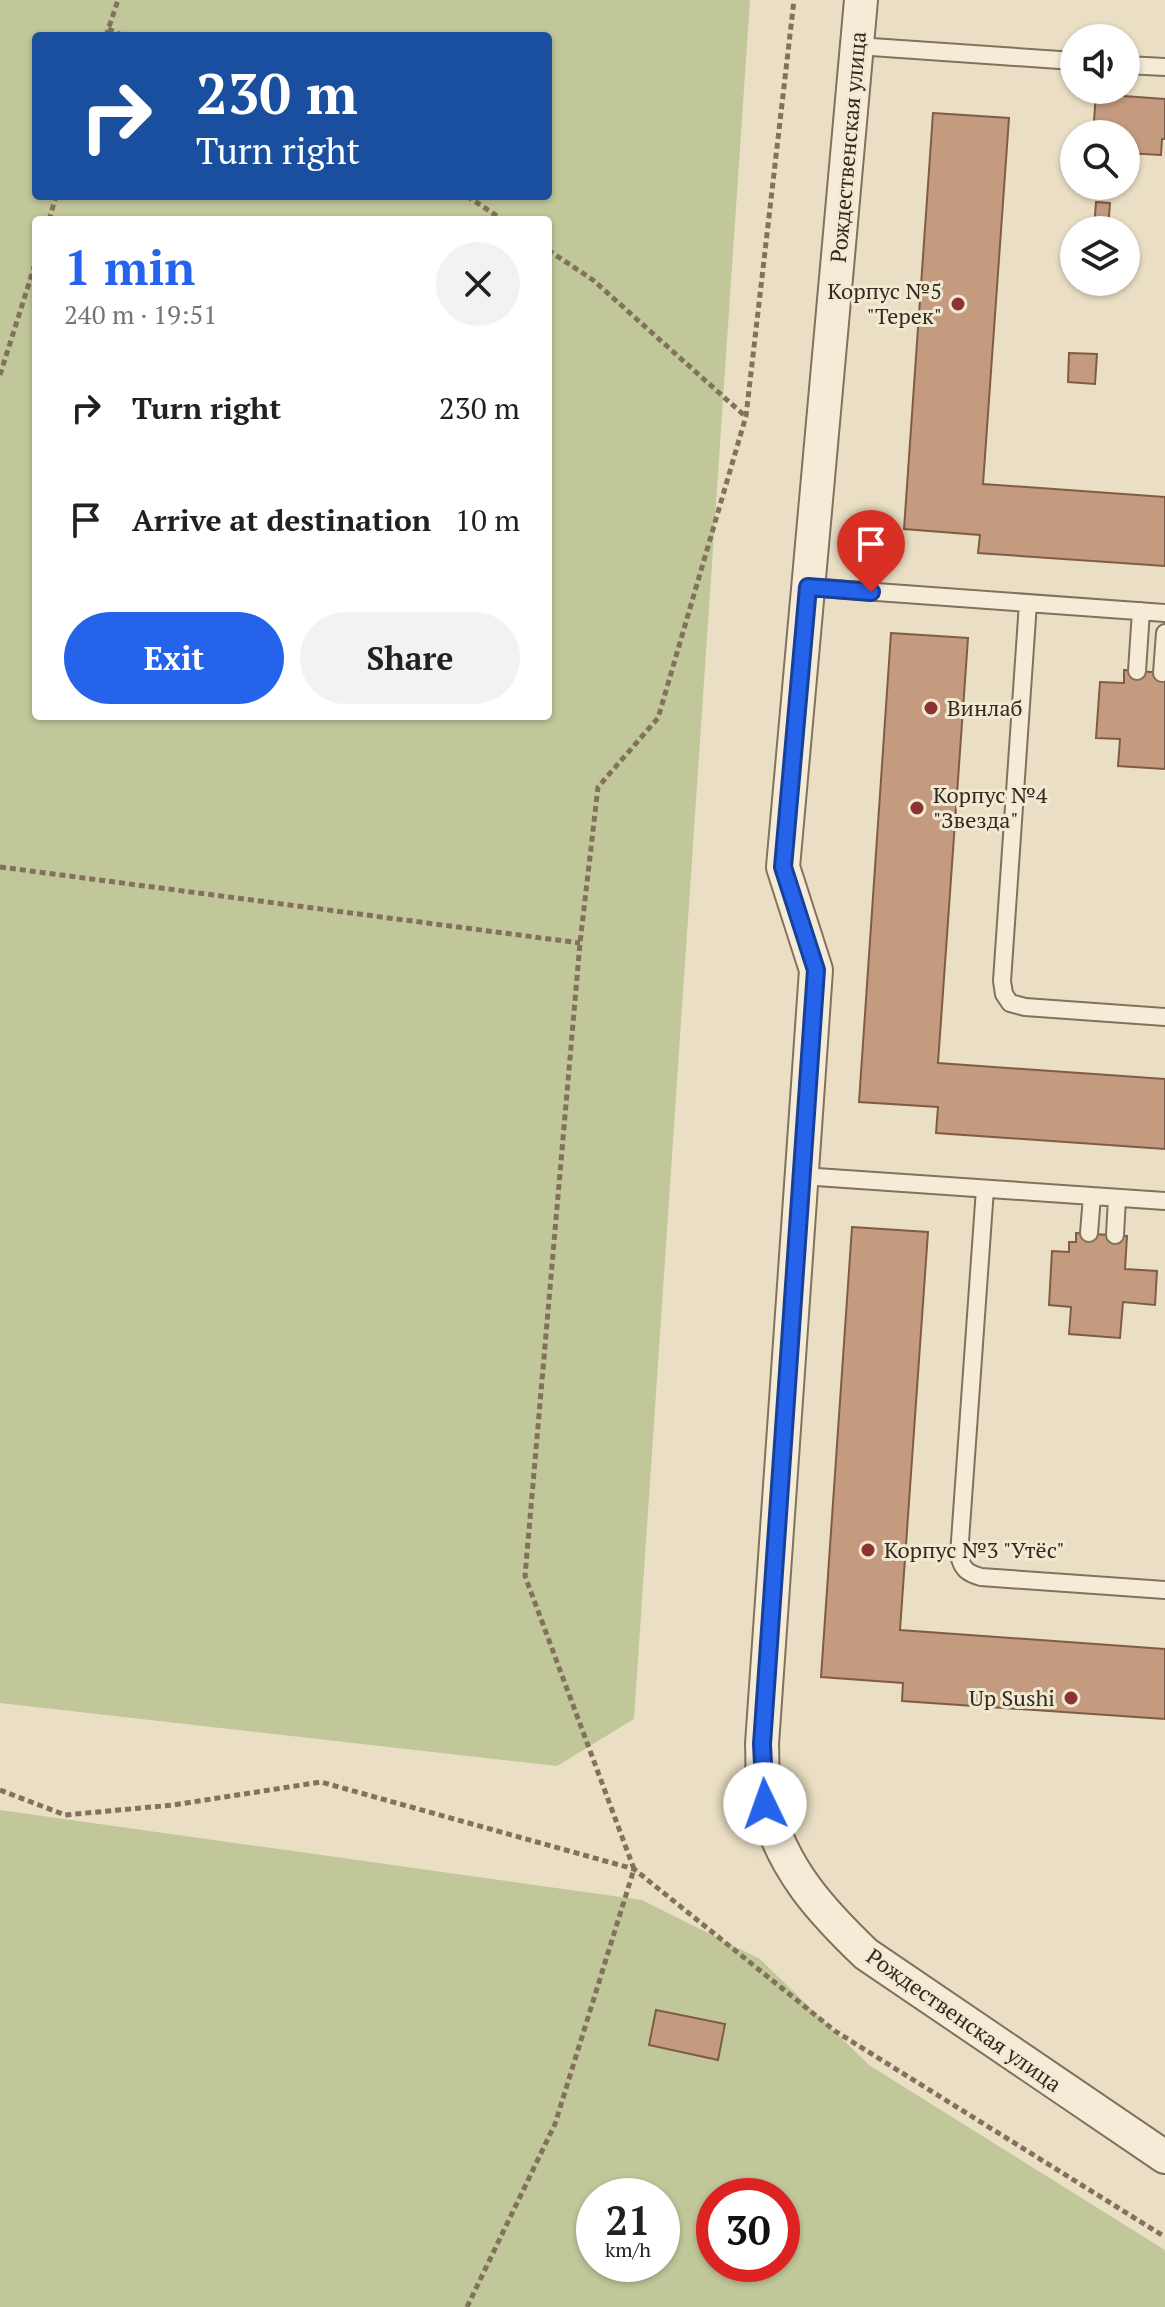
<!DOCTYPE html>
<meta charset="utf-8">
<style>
body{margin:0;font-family:"PT Serif",serif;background:#f2f2f2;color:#202124;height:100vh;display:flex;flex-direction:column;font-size:30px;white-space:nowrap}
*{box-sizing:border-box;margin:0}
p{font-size:26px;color:#757577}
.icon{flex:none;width:44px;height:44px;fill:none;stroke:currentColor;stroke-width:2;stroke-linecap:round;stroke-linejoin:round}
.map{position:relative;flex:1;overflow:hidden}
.details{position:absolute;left:32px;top:216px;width:520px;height:504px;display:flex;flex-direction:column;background:#fff;border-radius:8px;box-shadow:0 2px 6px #0004}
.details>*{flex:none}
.guide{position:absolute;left:32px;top:32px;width:520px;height:168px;border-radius:8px;box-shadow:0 2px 6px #0004;background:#1a4fa0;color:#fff;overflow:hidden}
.buttons{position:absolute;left:1060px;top:24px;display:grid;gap:16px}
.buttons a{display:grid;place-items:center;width:80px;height:80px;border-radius:50%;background:#fff;box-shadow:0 2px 6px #0004;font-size:40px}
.speed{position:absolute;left:576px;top:2178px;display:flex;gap:16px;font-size:40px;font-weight:700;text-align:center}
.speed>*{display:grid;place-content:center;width:104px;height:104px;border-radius:50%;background:#fff;box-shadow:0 2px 6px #0004;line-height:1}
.speed small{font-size:20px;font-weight:400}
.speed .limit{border:12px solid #d22;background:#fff;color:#111}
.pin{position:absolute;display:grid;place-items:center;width:68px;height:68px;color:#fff;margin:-82px -34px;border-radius:50% 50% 50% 0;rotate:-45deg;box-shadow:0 0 8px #0007}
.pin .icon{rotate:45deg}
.me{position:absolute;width:88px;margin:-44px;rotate:357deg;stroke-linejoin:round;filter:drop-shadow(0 0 6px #0008)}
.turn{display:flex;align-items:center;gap:28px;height:168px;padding:0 32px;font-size:36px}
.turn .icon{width:104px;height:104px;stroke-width:2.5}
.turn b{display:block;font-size:56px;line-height:68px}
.round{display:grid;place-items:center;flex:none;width:84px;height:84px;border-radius:42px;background:#f2f2f2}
.head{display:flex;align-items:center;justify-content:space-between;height:136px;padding:0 32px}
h1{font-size:48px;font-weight:600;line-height:60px;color:#2563eb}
.button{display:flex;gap:16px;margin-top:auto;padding:16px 32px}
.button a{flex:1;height:92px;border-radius:48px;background:#2563eb;color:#fff;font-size:32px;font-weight:600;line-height:92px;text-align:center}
.button a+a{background:#f2f2f2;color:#202124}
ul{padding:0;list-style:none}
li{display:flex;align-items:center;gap:24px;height:112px;padding:0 32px}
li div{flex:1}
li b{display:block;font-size:30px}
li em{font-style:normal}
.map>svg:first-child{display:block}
.green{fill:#c1c799;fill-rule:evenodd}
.building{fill:#c49b7e;stroke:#7f5c45;stroke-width:2}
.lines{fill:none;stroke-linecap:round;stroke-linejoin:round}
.lane-casing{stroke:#83715c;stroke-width:20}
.street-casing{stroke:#83715c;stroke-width:36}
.path{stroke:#83715c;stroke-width:5;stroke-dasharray:6 4;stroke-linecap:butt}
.lane{stroke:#f5ecd7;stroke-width:16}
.street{stroke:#f5ecd7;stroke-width:32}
.route-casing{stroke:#184099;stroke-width:20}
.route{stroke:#2563eb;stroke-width:14}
.poi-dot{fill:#8c3232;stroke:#f2e9d3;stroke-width:3}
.labels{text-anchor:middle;stroke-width:6;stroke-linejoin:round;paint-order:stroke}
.street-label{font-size:22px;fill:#34291f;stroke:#f2e9d3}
.poi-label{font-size:22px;fill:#34291f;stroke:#f2e9d3;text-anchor:start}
</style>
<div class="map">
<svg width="1165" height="2307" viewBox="0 0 1165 2307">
<rect width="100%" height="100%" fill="#eadfc4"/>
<path class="green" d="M0 0H750L634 1719 557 1766 0 1703ZM36 36H548V196H36ZM36 220H548V716H36Z
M0 1810 642 1900 760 1959 869 2065 1165 2250V2307H0ZM594 2196H662V2264H594ZM714 2196H782V2264H714Z"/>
<path class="building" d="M1096 94 1165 99V139H1162L1161 155 1126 153V134H1093Z
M933 113 1009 118 983 484 1165 497V566L978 553 980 535 904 529Z
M1096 202 1110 203 1108 230H1094Z
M1069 353 1097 354 1095 384 1068 382Z
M891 633 968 638 938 1063 1165 1079V1149L936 1133 938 1107 859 1102Z
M1124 670 1165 673V769L1118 766 1120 739 1096 738 1100 682 1124 683Z
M852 1227 928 1232 900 1630 1165 1649V1719L902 1701 903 1683 821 1677Z
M1076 1233 1127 1236 1125 1269 1157 1271 1155 1305 1123 1302 1120 1338 1069 1334 1071 1307 1049 1305 1052 1251 1069 1252V1242H1076Z
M656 2010 725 2024 718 2060 649 2045Z"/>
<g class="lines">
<defs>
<path id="lane" d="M857 46 1074 61
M1126 65 1165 67
M808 587 1165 613
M1028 603 1002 981 1004 994 1010 1003 1025 1007 1165 1017
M1137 671 1141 611
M1162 673 1165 633
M802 1176 1165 1201
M985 1189 959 1555C962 1569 967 1573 981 1577L1165 1590
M1089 1233 1092 1196
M1115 1235 1117 1198"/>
<path id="street" d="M861 0 783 867 816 970 762 1744C763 1763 761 1787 766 1806 783 1869 820 1910 866 1954L1165 2157"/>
</defs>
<use href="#lane" class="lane-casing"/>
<use href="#street" class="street-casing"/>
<path class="path" d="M108 29 124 36
M106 36 118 0
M467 196 503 220
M49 220 56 196
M548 250 593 280 745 416
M0 375 36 261
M0 867 580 943
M0 1790 65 1815 173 1805 321 1782 634 1869 835 2031 1165 2237
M467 2307 555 2124 634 1869 525 1576 580 943 598 787 658 718 746 416 794 0"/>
<use href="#lane" class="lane"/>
<use href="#street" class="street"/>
</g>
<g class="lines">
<defs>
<path id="route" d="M765 1804 762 1744 816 970 783 867 808 587 871 592"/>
</defs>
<use href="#route" class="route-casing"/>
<use href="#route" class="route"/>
</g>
<g class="poi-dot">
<circle cx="958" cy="304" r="8"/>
<circle cx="931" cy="708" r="8"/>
<circle cx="917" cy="808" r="8"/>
<circle cx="868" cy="1550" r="8"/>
<circle cx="1071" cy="1698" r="8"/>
</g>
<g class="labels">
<g class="street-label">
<text transform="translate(848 147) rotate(-85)" y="8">Рождественская улица</text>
<text transform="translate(964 2020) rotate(35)" y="8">Рождественская улица</text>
</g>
<g class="poi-label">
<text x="942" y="299" text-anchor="end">Корпус №5<tspan x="942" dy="25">"Терек"</tspan></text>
<text x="947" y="716">Винлаб</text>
<text x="933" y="803">Корпус №4<tspan x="933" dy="25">"Звезда"</tspan></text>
<text x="884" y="1558">Корпус №3 "Утёс"</text>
<text x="1055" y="1706" text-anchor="end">Up Sushi</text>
</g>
</g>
</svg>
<div class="buttons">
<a><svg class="icon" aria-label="sound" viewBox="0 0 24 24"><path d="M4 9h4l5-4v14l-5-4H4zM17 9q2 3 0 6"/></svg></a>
<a><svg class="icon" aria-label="search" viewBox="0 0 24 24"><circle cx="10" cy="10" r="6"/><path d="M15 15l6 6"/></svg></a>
<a><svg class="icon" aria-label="layers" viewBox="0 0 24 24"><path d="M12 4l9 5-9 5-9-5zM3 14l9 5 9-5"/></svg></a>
</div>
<div class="speed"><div>21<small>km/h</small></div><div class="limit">30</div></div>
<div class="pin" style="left:871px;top:592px;background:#d93025"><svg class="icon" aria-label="arrive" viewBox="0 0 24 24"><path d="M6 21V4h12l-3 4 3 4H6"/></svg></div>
<svg class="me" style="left:765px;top:1804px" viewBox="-20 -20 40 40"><circle r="19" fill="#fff"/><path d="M0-13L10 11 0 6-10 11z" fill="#2563eb"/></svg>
<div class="guide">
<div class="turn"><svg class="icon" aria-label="right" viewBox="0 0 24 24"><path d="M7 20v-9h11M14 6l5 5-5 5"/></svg><div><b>230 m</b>Turn right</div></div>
</div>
<section class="details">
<div class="head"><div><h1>1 min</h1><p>240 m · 19:51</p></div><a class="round"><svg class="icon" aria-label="close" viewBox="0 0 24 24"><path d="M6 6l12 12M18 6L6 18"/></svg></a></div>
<ul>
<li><svg class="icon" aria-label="right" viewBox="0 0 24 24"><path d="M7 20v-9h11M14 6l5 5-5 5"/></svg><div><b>Turn right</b></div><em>230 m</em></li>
<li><svg class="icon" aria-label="arrive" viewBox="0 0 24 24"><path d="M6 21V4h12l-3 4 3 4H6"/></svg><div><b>Arrive at destination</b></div><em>10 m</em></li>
</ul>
<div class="button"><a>Exit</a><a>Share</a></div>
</section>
</div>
